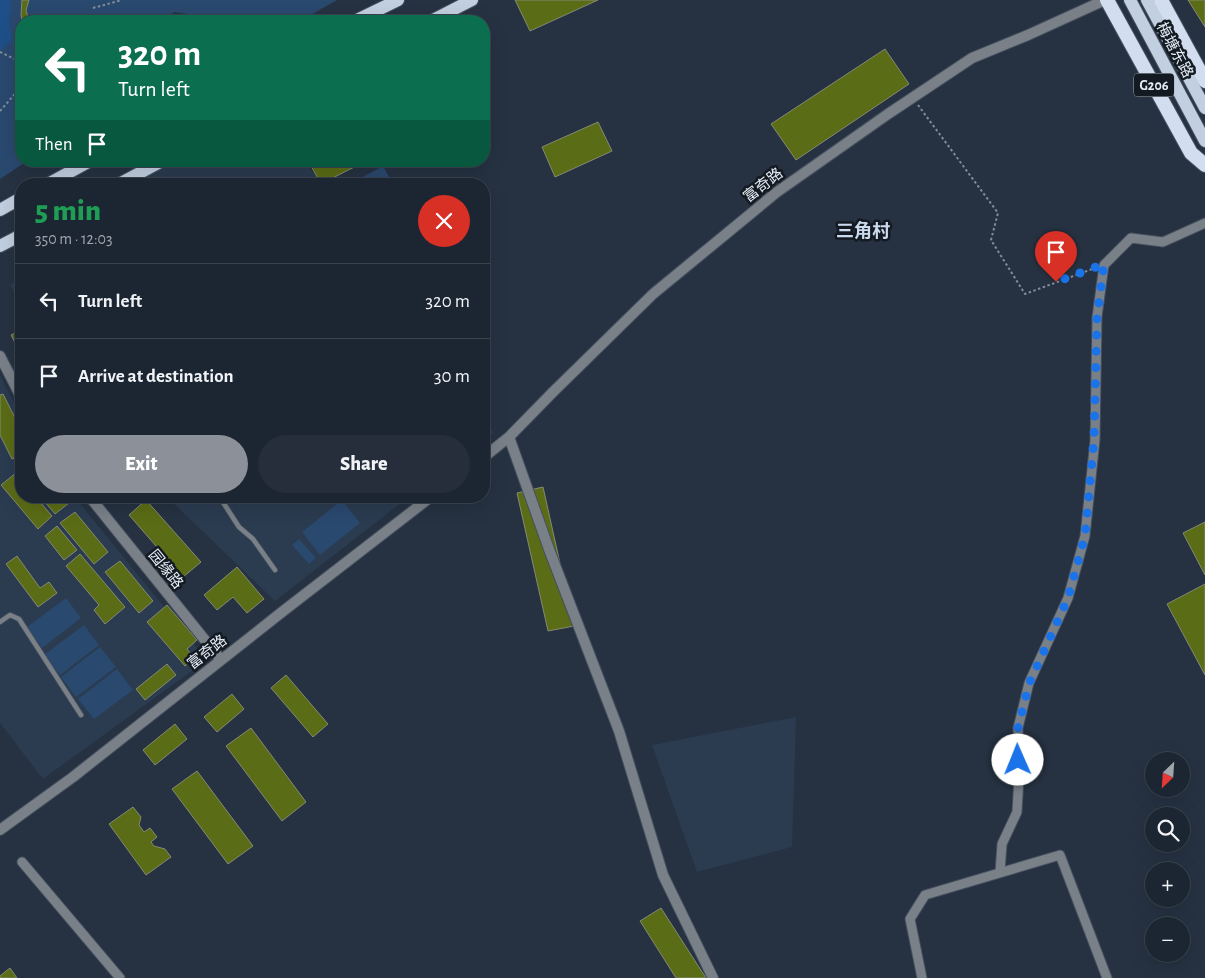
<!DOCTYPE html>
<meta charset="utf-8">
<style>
body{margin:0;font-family:"Alegreya Sans","Noto Sans SC",sans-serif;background:#252e3a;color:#f1f3f6;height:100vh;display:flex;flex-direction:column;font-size:19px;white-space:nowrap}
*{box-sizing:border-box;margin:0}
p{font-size:16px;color:#a0a5ac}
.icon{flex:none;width:28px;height:28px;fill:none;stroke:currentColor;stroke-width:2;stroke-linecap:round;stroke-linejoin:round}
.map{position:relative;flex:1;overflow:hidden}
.details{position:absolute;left:15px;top:178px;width:475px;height:325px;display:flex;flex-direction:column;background:#1c2632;border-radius:20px;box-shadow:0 5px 20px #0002,0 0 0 1px #3a434d}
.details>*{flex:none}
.hud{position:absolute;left:15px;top:15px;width:475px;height:152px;border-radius:20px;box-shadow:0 5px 20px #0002,0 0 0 1px #3a434d;background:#0b6e4f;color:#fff;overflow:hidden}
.needle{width:32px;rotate:205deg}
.controls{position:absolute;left:1145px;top:752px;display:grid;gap:10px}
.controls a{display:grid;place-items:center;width:45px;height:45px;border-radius:50%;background:#1c2632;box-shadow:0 5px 20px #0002,0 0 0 1px #3a434d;font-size:25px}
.pin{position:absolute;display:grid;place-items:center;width:42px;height:42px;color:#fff;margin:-51px -21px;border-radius:50% 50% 50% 0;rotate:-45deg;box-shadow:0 0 5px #0007}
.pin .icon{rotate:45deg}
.me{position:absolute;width:55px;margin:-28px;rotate:359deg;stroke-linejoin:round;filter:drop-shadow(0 0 4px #0008)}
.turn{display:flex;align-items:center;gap:18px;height:105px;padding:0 20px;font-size:22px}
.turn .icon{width:65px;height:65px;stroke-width:2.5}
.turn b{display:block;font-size:35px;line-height:42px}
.then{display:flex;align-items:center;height:48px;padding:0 20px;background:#0003;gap:10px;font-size:19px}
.round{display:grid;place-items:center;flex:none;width:52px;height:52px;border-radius:26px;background:#252e3a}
.head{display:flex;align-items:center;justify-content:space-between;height:85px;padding:0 20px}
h1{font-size:30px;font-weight:800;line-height:38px;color:#1e9e55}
.button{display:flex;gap:10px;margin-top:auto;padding:10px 20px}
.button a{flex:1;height:58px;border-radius:30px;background:#8c9099;color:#fff;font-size:20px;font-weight:800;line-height:58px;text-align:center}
.button a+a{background:#252e3a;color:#f1f3f6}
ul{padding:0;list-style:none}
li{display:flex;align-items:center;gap:15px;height:75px;padding:0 20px;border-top:1px solid #3a434d}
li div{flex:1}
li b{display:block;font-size:19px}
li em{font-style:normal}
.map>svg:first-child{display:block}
.built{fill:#2b3b50}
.green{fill:#2a496f}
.water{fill:#1f4f88}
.building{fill:#5b6c16;stroke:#848a74}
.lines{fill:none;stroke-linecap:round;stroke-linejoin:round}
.service-casing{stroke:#45505f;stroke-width:6}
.minor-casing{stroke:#45505f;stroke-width:11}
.tertiary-casing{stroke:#45505f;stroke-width:12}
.primary-casing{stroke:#45505f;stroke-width:14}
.trunk-casing{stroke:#45505f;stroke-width:16}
.path{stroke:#828c9a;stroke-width:2;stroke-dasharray:2.5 2.5;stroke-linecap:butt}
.service{stroke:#7a8088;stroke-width:4.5}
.minor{stroke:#7a8088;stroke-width:9}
.tertiary{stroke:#7a8088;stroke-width:10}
.primary{stroke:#c2cfe0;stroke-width:12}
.trunk{stroke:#d2deef;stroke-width:14}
.route{stroke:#1a73e8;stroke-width:9;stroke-dasharray:0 16.2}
.labels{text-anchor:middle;stroke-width:5;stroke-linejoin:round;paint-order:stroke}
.shield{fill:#141a21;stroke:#a6aeb8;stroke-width:1}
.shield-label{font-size:14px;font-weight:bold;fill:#e5edf8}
.street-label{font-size:15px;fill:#e5edf8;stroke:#141a21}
.quarter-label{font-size:18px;font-weight:bold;fill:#cbdaee;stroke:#141a21}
</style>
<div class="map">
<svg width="1205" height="978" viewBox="0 0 1205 978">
<rect width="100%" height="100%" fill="#263242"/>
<path class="built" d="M166 161H304L324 184H131Z
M21 278V303L10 285Z
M0 375 21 417V496H74L207 660 43 779 0 723Z
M484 416 494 433 484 440Z
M166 496H410L275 601Z
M796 717 792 847 697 872 652 745Z"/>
<path class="green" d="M0 0H337L300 21H237L174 12 162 21H21V161H27L0 179Z
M383 166 393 184H350Z
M342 500 360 523 320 555 302 532Z
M299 539 316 558 309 564 292 545Z
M66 598 81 618 42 648 27 627Z
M84 625 99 645 60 675 44 655Z
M100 647 116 667 76 697 61 677Z
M117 669 133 690 94 719 78 699Z"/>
<path class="water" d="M0 0H11L9 20 12 40 0 51Z"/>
<path class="building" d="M22 0H29L26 10 29 21H22L21 15Z
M515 0H598L530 31Z
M1188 0H1205V27Z
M885 49 909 84 796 160 771 124Z
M598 122 612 151 555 177 542 147Z
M315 161H366L321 184 310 164Z
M21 330V354L11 335Z
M3 394 21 430V455L12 459 0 435V395Z
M16 473 21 479V496H35L52 516 38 529 1 485Z
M543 487 574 626 548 631 517 493Z
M40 496H64L69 503 55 514Z
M146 500 201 562 183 577 129 515Z
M75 512 108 552 94 564 60 523Z
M1205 522V575L1183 533Z
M57 526 77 550 64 560 45 536Z
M80 554 125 607 105 624 94 610 99 605 66 566Z
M17 556 40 588 49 582 57 593 38 607 6 564Z
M120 561 153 601 139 613 105 572Z
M237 567 264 599 247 613 233 597 217 610 204 595Z
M1205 584V675L1167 604Z
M167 605 197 640 187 649 194 658 185 666 147 622Z
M167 664 176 675 145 700 136 689Z
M286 675 328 724 313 737 271 688Z
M232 694 244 709 217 732 204 717Z
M175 724 187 739 155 765 143 750Z
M251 728 306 802 282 821 226 746Z
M197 771 253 846 228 864 172 789Z
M133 807 141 817 139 825 144 832 150 828 157 837 151 842 154 846 165 849 171 857 146 875 109 824Z
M661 908 706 978H676L640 921Z
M10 968 17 978H0V976Z"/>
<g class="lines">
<defs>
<path id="service" d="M216 184 257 181 258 184
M219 496 239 527 253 539 275 570
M0 622 10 615 19 619 81 715"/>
<path id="minor" d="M22 862 120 978
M1000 872 1002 844 1017 812 1019 777 1018 728 1029 683 1068 598 1085 536 1095 440 1097 317 1104 265 1131 238 1163 242 1205 223
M922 978 910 919 925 895 1060 855 1107 978"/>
<path id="tertiary" d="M0 356 21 397
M509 437 550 552 619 731 663 875 713 978
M484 457 509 437 553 392 653 294 777 192 888 114 972 58 1028 35 1105 0
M89 496 221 660
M0 830 73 777 282 612 432 496"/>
<path id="primary" d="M1130 0 1205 141
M1147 0 1205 108
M355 21 398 0
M431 21 472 0
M48 184 90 161
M119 184 162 161
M0 210 21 198
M0 246 21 235"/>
<path id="trunk" d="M1107 0 1191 153 1205 165
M1161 0 1205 81"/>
</defs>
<use href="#service" class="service-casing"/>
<use href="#minor" class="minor-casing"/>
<use href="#tertiary" class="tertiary-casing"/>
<use href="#primary" class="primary-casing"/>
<use href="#trunk" class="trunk-casing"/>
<path class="path" d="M93 8 122 0
M0 52 21 62
M918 105 998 213 991 240 1025 294 1095 268
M0 111 21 87
M292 496 293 500
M242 499 243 496"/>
<use href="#service" class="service"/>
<use href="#minor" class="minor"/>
<use href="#tertiary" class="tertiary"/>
<use href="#primary" class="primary"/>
<use href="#trunk" class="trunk"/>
</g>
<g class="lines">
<path class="route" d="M1018 760V728L1029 684 1068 598 1085 536 1094 440 1097 317 1104 264 1056 282"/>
</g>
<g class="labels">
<rect class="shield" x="1134" y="73.5" width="40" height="23" rx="4"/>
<g class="shield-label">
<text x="1154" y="90">G206</text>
</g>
<g class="street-label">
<text transform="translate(1175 50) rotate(62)" y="5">梅塘东路</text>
<text transform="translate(763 185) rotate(-38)" y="5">富奇路</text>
<text transform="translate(166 569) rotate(51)" y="5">园缘路</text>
<text transform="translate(207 652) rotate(-38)" y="5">富奇路</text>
</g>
<g class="quarter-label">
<text x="863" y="237">三角村</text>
</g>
</g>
</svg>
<div class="controls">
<a><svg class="needle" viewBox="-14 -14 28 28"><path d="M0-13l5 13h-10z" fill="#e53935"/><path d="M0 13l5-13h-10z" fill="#a0a5ac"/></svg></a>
<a><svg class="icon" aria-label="search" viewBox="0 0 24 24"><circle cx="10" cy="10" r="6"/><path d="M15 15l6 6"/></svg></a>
<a>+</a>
<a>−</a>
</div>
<div class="pin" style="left:1056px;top:282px;background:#d93025"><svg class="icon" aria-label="arrive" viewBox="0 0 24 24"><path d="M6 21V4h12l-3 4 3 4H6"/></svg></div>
<svg class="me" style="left:1018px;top:760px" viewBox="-20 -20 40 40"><circle r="19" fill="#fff"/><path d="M0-13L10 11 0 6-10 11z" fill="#1a73e8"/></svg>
<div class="hud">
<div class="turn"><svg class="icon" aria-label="left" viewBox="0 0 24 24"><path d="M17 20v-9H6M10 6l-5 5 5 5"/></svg><div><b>320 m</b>Turn left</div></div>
<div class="then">Then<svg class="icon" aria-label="arrive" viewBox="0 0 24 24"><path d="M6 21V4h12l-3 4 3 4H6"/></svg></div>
</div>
<section class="details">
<div class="head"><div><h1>5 min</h1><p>350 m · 12:03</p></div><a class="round" style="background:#d93025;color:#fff"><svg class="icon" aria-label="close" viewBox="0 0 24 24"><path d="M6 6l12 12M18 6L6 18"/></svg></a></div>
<ul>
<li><svg class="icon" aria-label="left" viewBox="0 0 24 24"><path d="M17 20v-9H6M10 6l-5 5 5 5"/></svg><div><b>Turn left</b></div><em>320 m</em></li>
<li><svg class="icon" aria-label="arrive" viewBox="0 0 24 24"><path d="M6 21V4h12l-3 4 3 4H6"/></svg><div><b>Arrive at destination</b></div><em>30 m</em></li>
</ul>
<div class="button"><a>Exit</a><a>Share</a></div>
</section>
</div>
